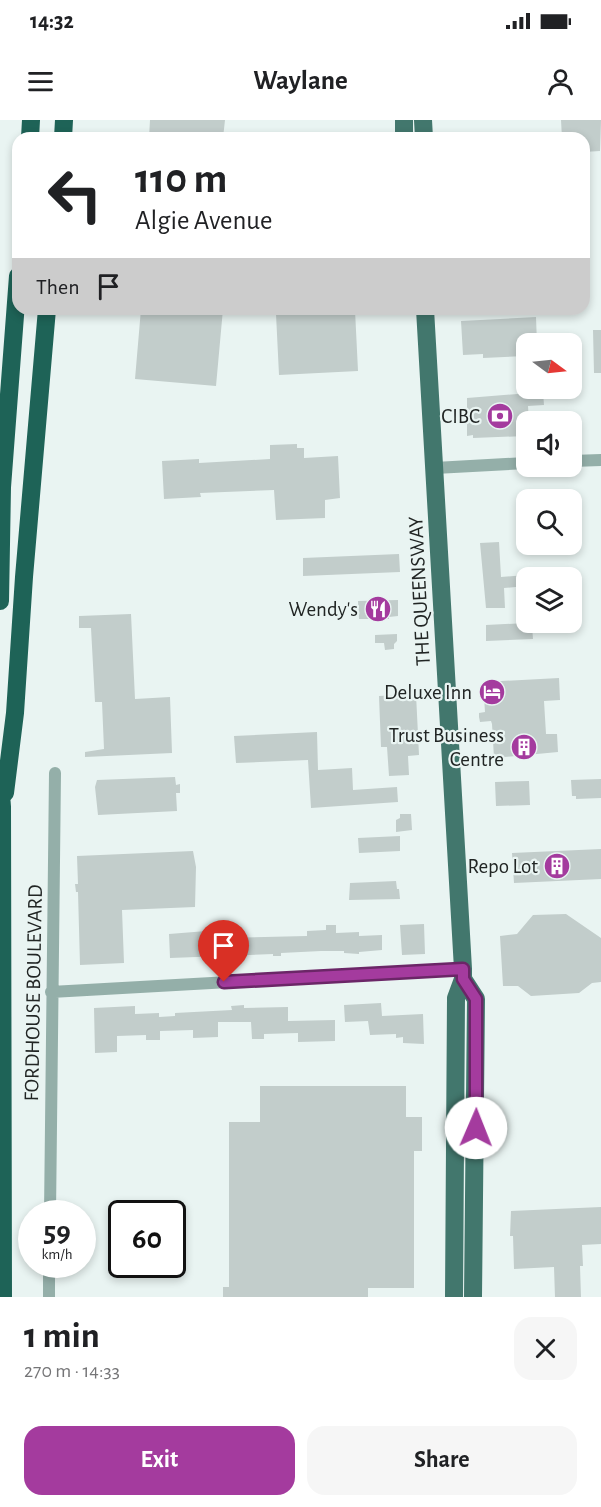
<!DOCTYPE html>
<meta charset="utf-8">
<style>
body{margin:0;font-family:"Alegreya Sans",sans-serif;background:#f6f6f6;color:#202124;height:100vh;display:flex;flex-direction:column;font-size:22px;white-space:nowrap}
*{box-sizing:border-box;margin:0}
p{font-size:20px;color:#757577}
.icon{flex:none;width:33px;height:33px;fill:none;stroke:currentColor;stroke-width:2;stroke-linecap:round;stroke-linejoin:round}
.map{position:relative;height:1177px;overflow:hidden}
.details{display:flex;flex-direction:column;background:#fff;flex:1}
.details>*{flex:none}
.banner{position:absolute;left:12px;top:12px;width:578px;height:183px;border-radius:18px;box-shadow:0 3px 9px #0003;background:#fff;color:#202124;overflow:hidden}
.needle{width:39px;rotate:105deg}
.tools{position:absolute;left:516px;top:213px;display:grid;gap:12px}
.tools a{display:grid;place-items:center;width:66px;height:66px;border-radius:12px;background:#fff;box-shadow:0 3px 9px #0003;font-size:30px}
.speed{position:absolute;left:18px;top:1080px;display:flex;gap:12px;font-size:30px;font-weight:700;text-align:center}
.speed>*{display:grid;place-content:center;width:78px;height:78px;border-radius:50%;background:#fff;box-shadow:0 3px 9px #0003;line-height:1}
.speed small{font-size:15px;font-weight:400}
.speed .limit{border:3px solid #111;border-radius:9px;background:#fff;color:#111}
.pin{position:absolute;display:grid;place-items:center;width:51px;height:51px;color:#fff;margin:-62px -26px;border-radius:50% 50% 50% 0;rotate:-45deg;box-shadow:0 0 6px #0007}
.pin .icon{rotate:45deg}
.me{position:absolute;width:66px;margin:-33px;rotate:1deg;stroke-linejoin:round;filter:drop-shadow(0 0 4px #0008)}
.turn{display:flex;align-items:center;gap:21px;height:126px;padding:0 24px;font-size:27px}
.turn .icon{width:78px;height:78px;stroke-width:2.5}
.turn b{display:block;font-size:42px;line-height:51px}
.then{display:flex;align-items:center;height:57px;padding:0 24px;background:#0003;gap:12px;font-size:22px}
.round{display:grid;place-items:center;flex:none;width:63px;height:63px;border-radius:18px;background:#f6f6f6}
.summary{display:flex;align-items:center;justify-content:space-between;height:102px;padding:0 24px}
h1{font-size:36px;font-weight:700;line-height:45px}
.action{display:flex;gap:12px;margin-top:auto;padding:12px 24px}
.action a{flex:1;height:69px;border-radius:18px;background:#a43b9e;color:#fff;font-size:24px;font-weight:700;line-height:69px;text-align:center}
.action a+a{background:#f6f6f6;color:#202124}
.status{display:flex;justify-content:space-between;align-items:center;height:42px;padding:0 30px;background:#fff;direction:ltr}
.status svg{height:16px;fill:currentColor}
header{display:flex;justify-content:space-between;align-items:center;height:78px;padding:0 24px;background:#fff;font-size:27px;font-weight:700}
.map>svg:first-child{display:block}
.building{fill:#c2cdcb}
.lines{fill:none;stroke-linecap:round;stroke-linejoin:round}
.minor{stroke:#94afa9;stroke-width:12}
.primary{stroke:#42776d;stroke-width:18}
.motorway{stroke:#1e6357;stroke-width:18}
.route-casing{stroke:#6b2667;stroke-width:15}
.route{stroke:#a43b9e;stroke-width:10}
.labels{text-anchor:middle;stroke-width:4.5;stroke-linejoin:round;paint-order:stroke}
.poi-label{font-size:21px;fill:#212524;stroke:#e9f4f2;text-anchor:end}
.street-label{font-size:21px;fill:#212524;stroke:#e9f4f2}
</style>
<div class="status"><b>14:32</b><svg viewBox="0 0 49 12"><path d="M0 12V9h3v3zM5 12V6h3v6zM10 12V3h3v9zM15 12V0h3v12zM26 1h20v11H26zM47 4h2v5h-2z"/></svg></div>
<header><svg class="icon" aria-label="menu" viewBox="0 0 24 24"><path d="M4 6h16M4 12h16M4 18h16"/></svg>Waylane<svg class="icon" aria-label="person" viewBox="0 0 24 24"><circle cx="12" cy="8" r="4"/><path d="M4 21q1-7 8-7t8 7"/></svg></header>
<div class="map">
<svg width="601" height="1177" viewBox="0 0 601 1177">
<rect width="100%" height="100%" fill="#e9f4f2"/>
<path class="building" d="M150 0H225L223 18H149Z
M561 0H601L600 31 584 32V18H562Z
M141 189H223L216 266 135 259Z
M355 190 358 251 279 255 276 194Z
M536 197 537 224H526V236L483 238V234L463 235 461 201Z
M593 210H601V253H594Z
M543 272 544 285 528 286 529 302H526V316L473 318V315L467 316V278Z
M297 324V328H304V338L338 336 340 378 325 380V398L276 400 274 370 200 373 201 377 164 379 162 341 199 339V343L270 339V325Z
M499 422 501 457 526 455V466L504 468 505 488H486L480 423Z
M399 434 400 452 303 456V438Z
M398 480V496L389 497V499H359L358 481Z
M131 494 135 579 170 577 172 633 85 637V632L104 629 102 582H95L91 508H79V496Z
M526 503V507L532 506 533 519 486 521V505Z
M397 514V521L394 524V529L385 530 384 523H375V515Z
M559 558 560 580 544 581 546 614H557L558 632 494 638 492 604 491 601 480 602 479 597V593L485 592 483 562Z
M416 574 419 635 408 636 409 655 389 656 387 627H381L379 576Z
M317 612 318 650 352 648 353 670 397 667 398 682 311 688 308 640 236 643 234 616Z
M175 657 176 665 180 664V673H176L177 691 98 695 95 667 97 660Z
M601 659V678L576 679V676H572L571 660Z
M529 661 530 685 496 686 495 662Z
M400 694H411L412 710 396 712V700L400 698Z
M400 716V731L359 733 358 718Z
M601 729V759L514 763 512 733Z
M193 731 196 747 195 787 122 790 124 843 80 845 78 772H76L75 764H78L77 736Z
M396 761 397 769H399L400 779 349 780 350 763Z
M566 794 601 818V862L592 863 579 873 531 876 518 866H503L500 816 517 814 533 795Z
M424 804 425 834 402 835 400 805Z
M326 805H336V813L359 812V816L382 815V830L359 832V834L344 833V831H321L281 833V836H273V834L170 838 169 814 219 810V818L307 816V811L326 810Z
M381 883 382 896 423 894 424 924 403 923V917L396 918V914L370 915 368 901 345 902 344 885Z
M244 885V888L288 887V901L335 900V921L298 922V913L264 914V919H252L251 902H218V917L193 918V910L160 911V920H146V915L117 916V932L95 933 94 888 135 886V894L159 893V897L175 896V893L232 890 231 886Z
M260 966H406V997H422V1031H414V1168H368V1177H223V1167H229V1002H260Z
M601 1087V1124L582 1125 583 1146H580L581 1177H555L554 1147 514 1149 513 1116H510L511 1091Z"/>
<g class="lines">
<path class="minor" d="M572 341 601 340
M435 348 526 343
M51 872 463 849
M50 1094 55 653
M49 1177V1144"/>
<path class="primary" d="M404 0V18
M423 0 424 18
M425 189 463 849V859L456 878 454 1177
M463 859 476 879 473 1177"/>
<path class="motorway" d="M30 18 31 0
M63 18 64 0
M0 481 2 367 18 156
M0 661 2 687 3 1177
M5 673 15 593 24 457 47 189"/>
</g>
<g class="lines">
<defs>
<path id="route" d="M224 862 463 849V859L476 879V1008"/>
</defs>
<use href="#route" class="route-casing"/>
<use href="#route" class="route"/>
</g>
<defs>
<symbol id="bank-disc" viewBox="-11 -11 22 22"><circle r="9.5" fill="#a43b9e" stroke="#e9f4f2"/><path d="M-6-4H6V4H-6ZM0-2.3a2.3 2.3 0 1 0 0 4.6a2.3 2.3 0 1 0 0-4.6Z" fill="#fff"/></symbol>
<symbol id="restaurant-disc" viewBox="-11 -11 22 22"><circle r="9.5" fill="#a43b9e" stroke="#e9f4f2"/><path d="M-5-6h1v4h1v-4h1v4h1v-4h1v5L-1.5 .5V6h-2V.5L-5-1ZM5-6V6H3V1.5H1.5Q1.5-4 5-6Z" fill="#fff"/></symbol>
<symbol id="hotel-disc" viewBox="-11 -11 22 22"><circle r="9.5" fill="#a43b9e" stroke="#e9f4f2"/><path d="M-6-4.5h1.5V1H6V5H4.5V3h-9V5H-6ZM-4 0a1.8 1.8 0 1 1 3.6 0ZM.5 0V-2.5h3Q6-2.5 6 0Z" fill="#fff"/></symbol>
<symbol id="building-disc" viewBox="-11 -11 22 22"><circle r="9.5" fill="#a43b9e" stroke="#e9f4f2"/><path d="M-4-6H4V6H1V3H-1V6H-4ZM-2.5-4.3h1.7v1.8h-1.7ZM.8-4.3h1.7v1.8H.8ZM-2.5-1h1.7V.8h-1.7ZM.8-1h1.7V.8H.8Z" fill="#fff"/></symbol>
</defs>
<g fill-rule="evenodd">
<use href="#bank-disc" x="485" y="281" width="30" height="30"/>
<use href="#restaurant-disc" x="363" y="474" width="30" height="30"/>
<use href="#hotel-disc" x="477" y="557" width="30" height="30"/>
<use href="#building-disc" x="509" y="612" width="30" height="30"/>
<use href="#building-disc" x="542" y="731" width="30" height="30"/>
</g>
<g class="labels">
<g class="poi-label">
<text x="480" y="303">CIBC</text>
<text x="358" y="496">Wendy's</text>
<text x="472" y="579">Deluxe Inn</text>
<text x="504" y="622">Trust Business<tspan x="504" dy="24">Centre</tspan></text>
<text x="538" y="753">Repo Lot</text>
</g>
<g class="street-label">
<text transform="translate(419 471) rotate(-93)" y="7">THE QUEENSWAY</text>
<text transform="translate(33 873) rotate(-89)" y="7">FORDHOUSE BOULEVARD</text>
</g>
</g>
</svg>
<div class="tools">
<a><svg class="needle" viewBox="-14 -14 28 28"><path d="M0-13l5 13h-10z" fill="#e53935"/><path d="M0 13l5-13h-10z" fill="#757577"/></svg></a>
<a><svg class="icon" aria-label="sound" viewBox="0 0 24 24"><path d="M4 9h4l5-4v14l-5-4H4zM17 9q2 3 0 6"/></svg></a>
<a><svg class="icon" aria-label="search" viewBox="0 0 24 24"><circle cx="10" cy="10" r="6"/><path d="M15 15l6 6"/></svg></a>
<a><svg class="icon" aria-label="layers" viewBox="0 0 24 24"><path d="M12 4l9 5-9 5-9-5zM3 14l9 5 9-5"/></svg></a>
</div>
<div class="speed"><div>59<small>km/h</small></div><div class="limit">60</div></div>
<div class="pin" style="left:224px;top:862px;background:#d93025"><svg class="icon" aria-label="arrive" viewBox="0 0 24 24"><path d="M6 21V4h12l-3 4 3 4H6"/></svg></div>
<svg class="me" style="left:476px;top:1008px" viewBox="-20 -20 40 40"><circle r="19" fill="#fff"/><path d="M0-13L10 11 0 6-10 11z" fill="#a43b9e"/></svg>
<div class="banner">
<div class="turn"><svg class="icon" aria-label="left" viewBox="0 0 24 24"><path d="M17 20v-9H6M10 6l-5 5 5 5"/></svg><div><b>110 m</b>Algie Avenue</div></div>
<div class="then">Then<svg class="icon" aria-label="arrive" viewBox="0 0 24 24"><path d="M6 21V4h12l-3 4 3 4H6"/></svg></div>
</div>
</div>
<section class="details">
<div class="summary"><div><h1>1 min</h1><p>270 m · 14:33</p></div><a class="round"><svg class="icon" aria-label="close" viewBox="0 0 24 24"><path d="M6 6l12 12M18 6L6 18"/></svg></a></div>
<div class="action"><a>Exit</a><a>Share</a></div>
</section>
